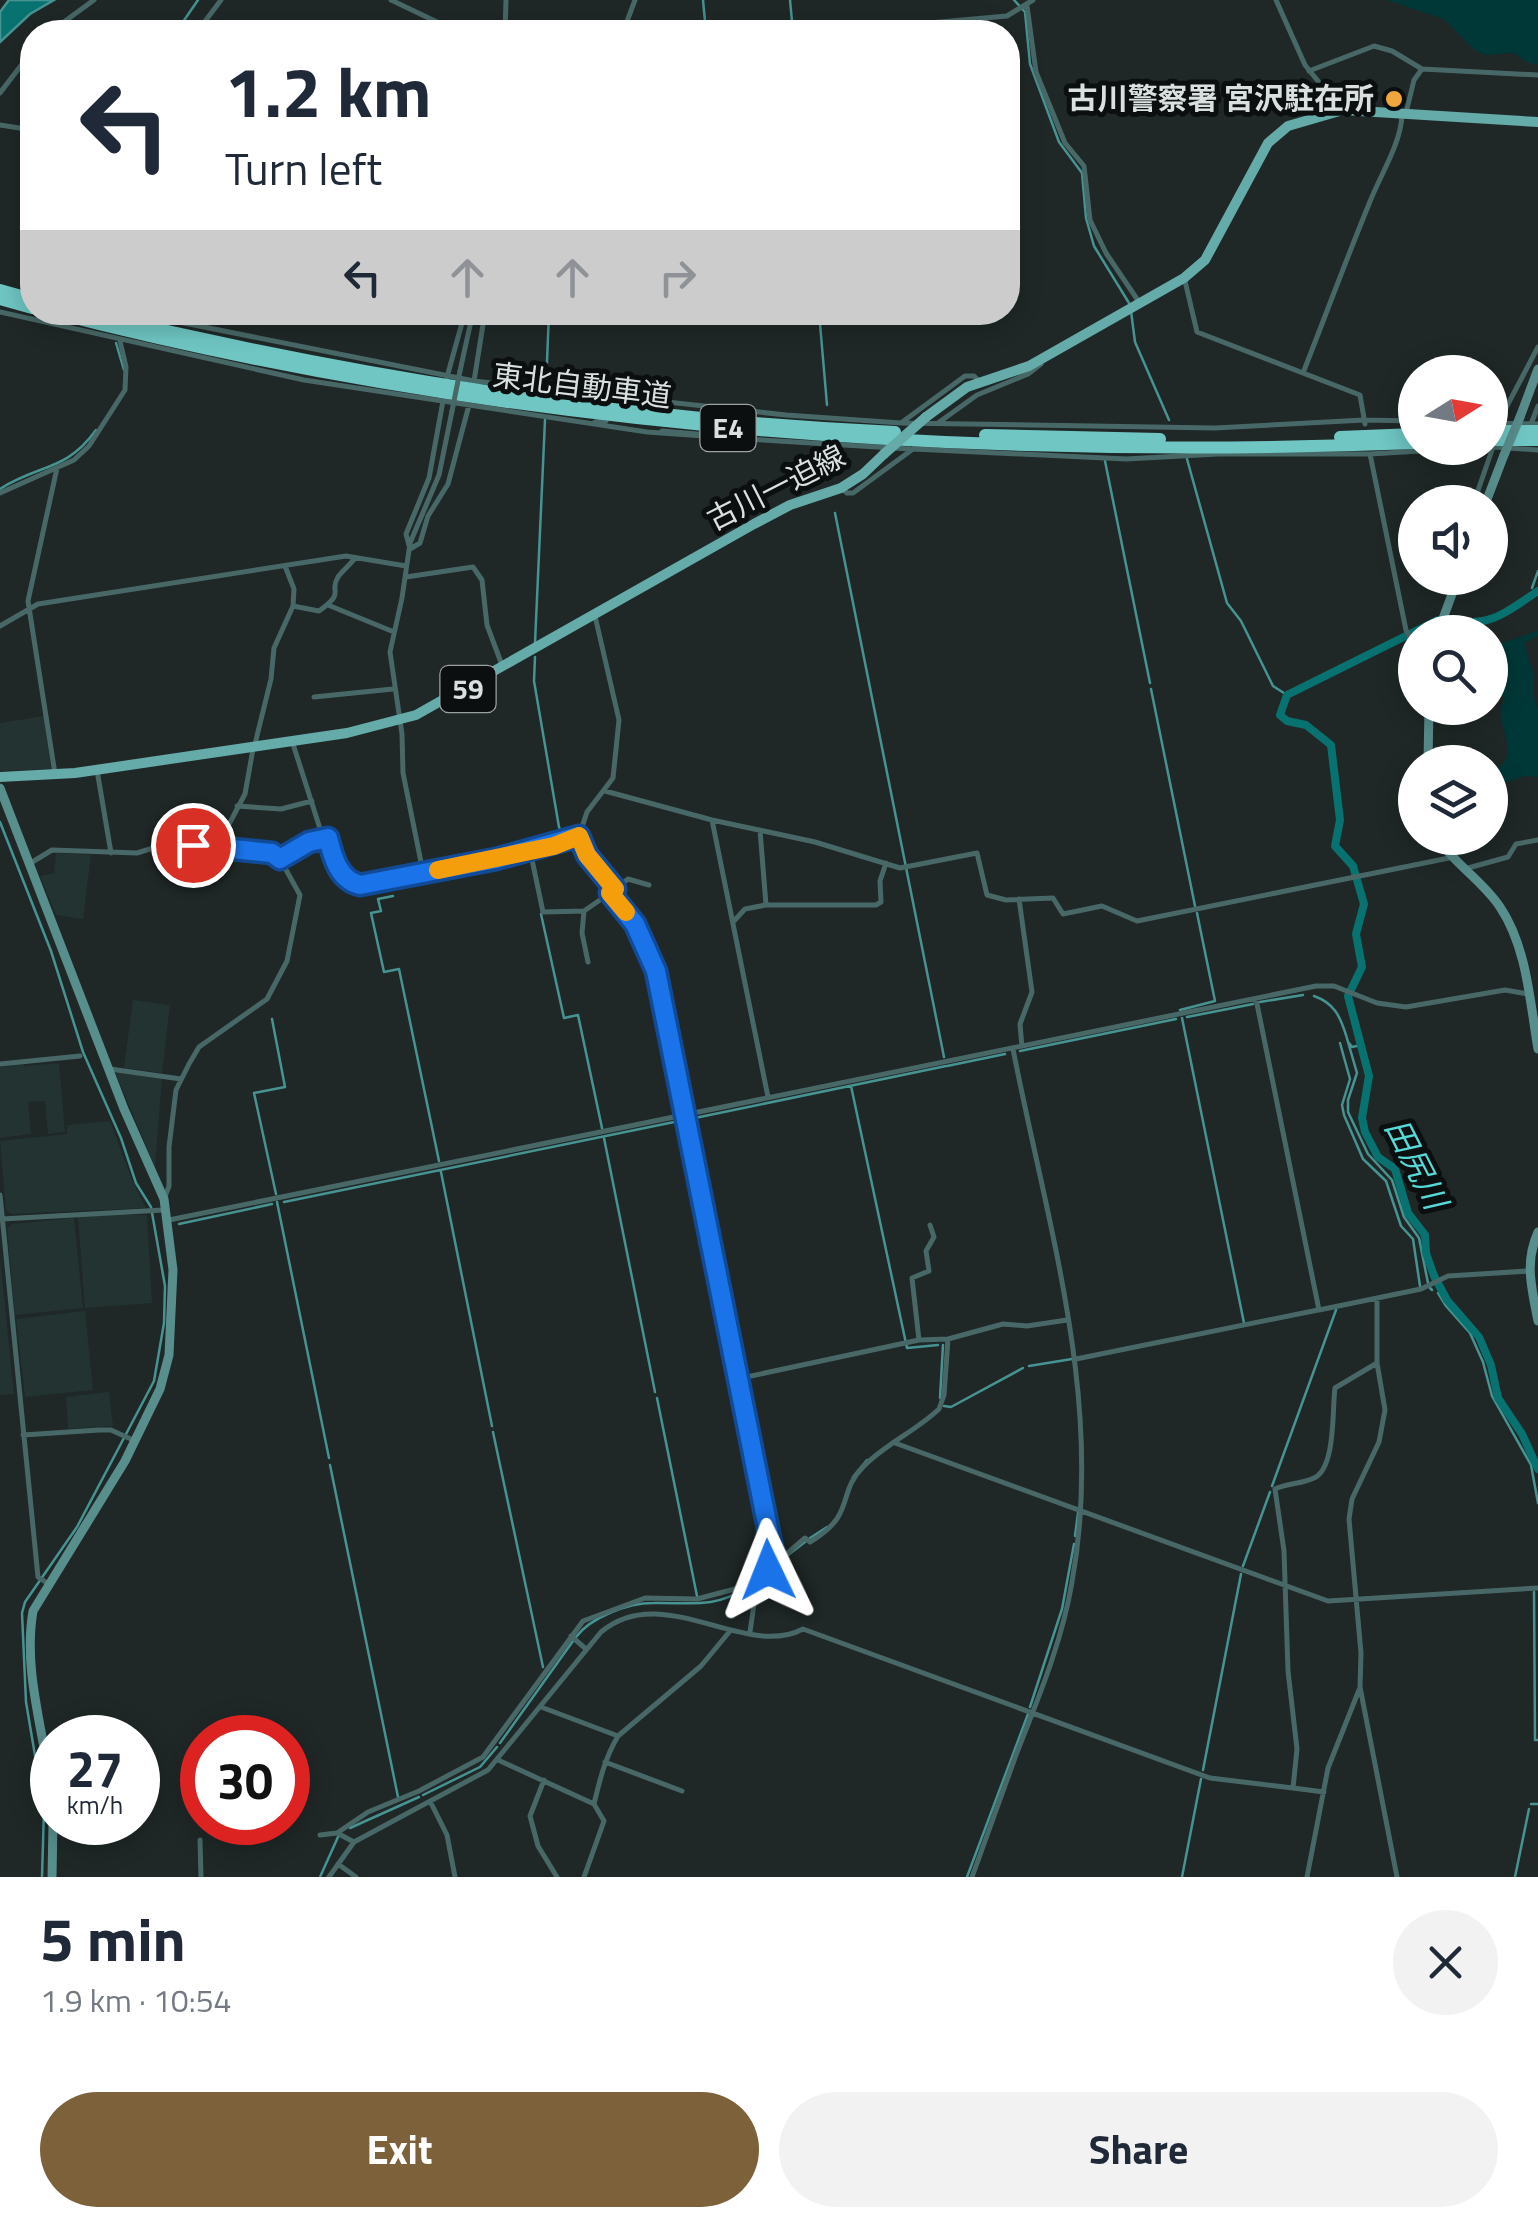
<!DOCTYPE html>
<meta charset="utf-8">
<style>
body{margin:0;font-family:"Titillium Web","Noto Sans JP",sans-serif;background:#f2f2f3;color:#1f2937;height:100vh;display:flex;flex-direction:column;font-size:38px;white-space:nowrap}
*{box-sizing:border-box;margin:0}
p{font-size:32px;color:#747a83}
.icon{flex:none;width:55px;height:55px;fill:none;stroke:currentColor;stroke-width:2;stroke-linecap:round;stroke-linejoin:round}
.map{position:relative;height:1877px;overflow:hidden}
.sheet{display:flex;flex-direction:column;background:#fff;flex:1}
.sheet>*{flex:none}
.hud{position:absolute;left:20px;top:20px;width:1000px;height:305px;border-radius:40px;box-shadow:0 5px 25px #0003;background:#fff;color:#1f2937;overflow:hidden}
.needle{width:65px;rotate:79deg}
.buttons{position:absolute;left:1398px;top:355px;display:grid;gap:20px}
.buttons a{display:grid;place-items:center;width:110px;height:110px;border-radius:50%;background:#fff;box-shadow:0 5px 25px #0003;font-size:50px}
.speed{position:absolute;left:30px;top:1715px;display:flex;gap:20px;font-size:50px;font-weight:700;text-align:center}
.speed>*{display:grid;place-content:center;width:130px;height:130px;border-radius:50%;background:#fff;box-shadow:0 5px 25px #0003;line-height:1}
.speed small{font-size:25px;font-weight:400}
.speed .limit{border:15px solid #d22;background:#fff;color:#111}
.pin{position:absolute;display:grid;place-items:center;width:85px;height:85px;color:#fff;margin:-42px;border:5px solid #fff;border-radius:50%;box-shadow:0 2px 10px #0007}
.me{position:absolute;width:110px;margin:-55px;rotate:358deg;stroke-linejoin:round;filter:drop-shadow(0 0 8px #0008)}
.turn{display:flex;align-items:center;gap:35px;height:210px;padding:0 40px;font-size:45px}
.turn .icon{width:130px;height:130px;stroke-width:2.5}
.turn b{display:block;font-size:70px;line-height:85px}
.lanes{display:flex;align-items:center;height:95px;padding:0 40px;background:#0003;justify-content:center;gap:50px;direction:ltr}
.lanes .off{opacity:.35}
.round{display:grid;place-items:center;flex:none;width:105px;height:105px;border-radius:52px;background:#f2f2f3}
.overview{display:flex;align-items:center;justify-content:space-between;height:170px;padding:0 40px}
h1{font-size:60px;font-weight:700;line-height:75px}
.button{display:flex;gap:20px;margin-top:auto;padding:20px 40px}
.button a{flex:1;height:115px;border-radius:60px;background:#7d613a;color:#fff;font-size:40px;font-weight:700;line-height:115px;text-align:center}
.button a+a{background:#f2f2f3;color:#1f2937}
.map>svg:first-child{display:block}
.built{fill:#223332}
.green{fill:#003837}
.water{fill:#087271;stroke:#479392;stroke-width:2.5}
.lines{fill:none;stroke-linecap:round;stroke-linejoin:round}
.stream{stroke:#479392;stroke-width:2.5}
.river{stroke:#087271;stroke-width:8}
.street{stroke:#486867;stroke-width:5}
.secondary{stroke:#588e8c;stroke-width:9}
.primary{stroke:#65aba9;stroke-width:10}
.highway{stroke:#6fc6c3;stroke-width:12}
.street-bridge{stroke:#486867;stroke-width:5}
.secondary-bridge{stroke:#588e8c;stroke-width:9}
.primary-bridge{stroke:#65aba9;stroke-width:10}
.route-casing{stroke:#114b97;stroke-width:25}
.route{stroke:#1a73e8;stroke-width:18}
.slow{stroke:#f59e0b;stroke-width:18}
.poi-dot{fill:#f0a63e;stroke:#0b0f0f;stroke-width:4}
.labels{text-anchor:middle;stroke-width:10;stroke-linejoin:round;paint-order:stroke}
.shield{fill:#0b0f0f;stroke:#9ca1a1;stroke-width:2.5}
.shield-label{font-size:28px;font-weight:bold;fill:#dadfdf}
.poi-label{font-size:30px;font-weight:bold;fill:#dadfdf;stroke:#0b0f0f;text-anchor:end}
.street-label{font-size:30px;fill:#dadfdf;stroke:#0b0f0f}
.water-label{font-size:32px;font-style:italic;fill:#56d9d6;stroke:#0b0f0f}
</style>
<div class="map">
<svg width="1538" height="1877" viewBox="0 0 1538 1877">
<rect width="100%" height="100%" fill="#1f2727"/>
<path class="built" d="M44 716 51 769 0 771V723Z
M56 853 91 855 83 919 56 915 40 876 54 873Z
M133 1000 170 1005 162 1073 124 1068Z
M59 1063 65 1132 48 1134 45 1101 28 1102 31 1134 0 1138V1067L24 1064 25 1071V1066Z
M115 1072 162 1078 155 1167Z
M110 1121 132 1180 146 1208 11 1214 6 1210 0 1141 67 1134V1125Z
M113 1214 147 1215 152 1303 85 1308 78 1217Z
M74 1218 83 1308 15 1315 7 1228 12 1224Z
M0 1258 14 1394 0 1395Z
M85 1311 93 1390 25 1397 16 1319Z
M109 1392 113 1426 68 1429 66 1397Z"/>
<path class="green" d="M1386 0H1538V64L1528 63 1514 53 1485 55 1474 50 1444 19Z
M1538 630V636L1524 643 1533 673V692L1538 710V777L1524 776 1509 782 1490 779V762L1486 760H1490L1497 769C1524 749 1490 724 1505 698L1490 687V648Z"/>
<path class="water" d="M9 0H54L30 14 0 42V12Z"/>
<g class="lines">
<path class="stream" d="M703 0 706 32
M790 0 793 32
M1014 0 1025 12 1030 64 1059 142 1082 173 1086 218 1094 246 1129 303
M176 32 198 0
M1131 311 1135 342 1169 420
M819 312 827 405
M116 343 124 370
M546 386 549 312
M1187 459 1227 603 1241 621 1273 686 1287 695
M1105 461 1150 683
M0 489C38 464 66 472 96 430
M835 513 944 1057
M1532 588 1538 571
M1534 591 1535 593
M535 643 545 420
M535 657 534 681 559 827C575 861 611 885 632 917
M1151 689 1195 906
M0 822 51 951 83 1052 121 1138 136 1183 151 1207 165 1286 164 1323 154 1381 77 1527 25 1602 22 1613 26 1702 44 1809 42 1877
M393 896 378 899 381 911 371 913 384 972 399 969 439 1161
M541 914 564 1018 578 1015 602 1128
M639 928 662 973 663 989
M1314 996C1334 1003 1340 1016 1346 1035
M1260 1002 1303 995
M1180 1010 1215 1001 1197 913
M1187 1017 1253 1004
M1182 1018 1244 1323
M272 1019 285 1087 254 1093 276 1194
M1346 1035 1357 1073 1348 1100V1112L1368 1154 1392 1180 1404 1217 1419 1238 1428 1283
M1340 1043 1350 1079 1342 1105 1344 1115 1363 1159 1386 1181 1401 1226 1413 1239 1420 1286
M1349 1043 1352 1047 1361 1045
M1020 1051 1176 1019
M947 1066 1005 1054
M851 1086 907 1348 938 1345
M695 1118 946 1066
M604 1138 655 1392
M441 1172 492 1426
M277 1202 329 1458
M284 1202 679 1121
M179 1224 272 1204
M1430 1288 1432 1290
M1438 1293 1446 1306 1470 1333 1483 1362 1492 1396 1531 1465 1538 1503
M1029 1366 1072 1359
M657 1398 697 1596
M940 1398 943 1345
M944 1406 951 1407 1023 1368
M493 1432 543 1667
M330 1465 398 1797
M853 1477 867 1460
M1272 1486 1336 1310
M772 1536 777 1559
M1075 1536 1078 1513
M810 1538 827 1527
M1243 1566 1270 1492
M749 1585 805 1542
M1534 1592 1535 1740H1538
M576 1637C591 1617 628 1603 653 1603 686 1602 716 1609 745 1588
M1030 1707 1062 1609 1074 1544
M500 1743 573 1641
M1203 1770 1241 1574
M423 1795 480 1767 497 1747
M1531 1804H1538
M350 1828 419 1797
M320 1877 338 1837
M967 1877 1028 1714
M1182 1877 1201 1779
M1515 1877 1529 1809"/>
<path class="river" d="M1538 591C1496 619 1490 627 1438 620L1287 695 1280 715 1287 721 1306 725 1331 745 1340 820 1335 846 1353 866 1364 904 1356 934 1362 967 1348 996 1369 1076 1362 1118 1365 1132 1378 1157 1395 1169 1408 1213 1425 1235 1426 1253 1434 1276 1447 1300 1479 1337 1491 1365 1498 1398 1522 1434 1538 1469"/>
<path class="street" d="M391 0 458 32
M1276 0 1305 65 1326 91 1335 110
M1027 6 1036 72 1065 143 1084 166 1090 220 1106 253 1139 302
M50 32 94 0
M197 32 221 0
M505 32 506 0
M623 32 635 0
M829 32 1007 16 1033 0
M1309 71 1374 46 1392 51 1422 69 1538 75
M0 93 32 51
M1406 113 1414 80 1422 69
M0 125 32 130
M1185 281 1197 332 1360 395 1365 424
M0 312 304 380 647 432 747 439
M485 312 474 381 786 415 901 423 965 376H974L978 380
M154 317 474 381
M460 371 473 312
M1303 373C1325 317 1346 260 1369 204 1380 175 1400 146 1402 116
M447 377 465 312
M567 393 608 402
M443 401 429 478 406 534 410 549 420 543 428 516 448 484 469 405
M595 422 606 421
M901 423 1215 428 1364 420 1415 421
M938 423 977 395 1028 374 1041 364
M1490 423 1538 424
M1498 423 1538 347
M1531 424 1538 406
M662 431 731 437
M746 439 910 449
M1493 447 1538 450
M1370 454 1406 630 1415 647
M841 488 847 493H853L913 449 1126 459 1218 454H1370L1470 448
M0 493 74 460 89 446 125 390 126 367 120 341
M1474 502 1493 447
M406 577 473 567 482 580 487 625 502 665
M328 605 394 632
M293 606 319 611C347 591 328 593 338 577 343 570 350 565 355 558
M595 616 619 720 613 778 587 812 579 836 587 855 615 889 610 893 635 924 657 971 775 1563
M0 626 38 604 346 556 406 566
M314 697 393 689
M255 744 271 679 274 648 293 606 294 589 285 566
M293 744 323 838 327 839 338 867 356 885 570 842 579 836
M97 770 111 853
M55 774 28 601 57 468
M605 791 712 820 815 842 900 868 977 853 987 895 1006 900 1053 898 1063 914 1102 906 1137 921 1454 857
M237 806 281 809 312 801
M712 820 768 1097
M760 830 766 905
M218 845 245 794 253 749
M530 850 543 912 584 911
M280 859 323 838
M29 864 52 850 137 853 166 844 218 846 274 854 280 859 300 895 287 961 267 999 199 1047 189 1064 176 1090 169 1147V1186L165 1197
M1468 868 1508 857 1516 844 1538 840
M423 872 403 773 402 734 390 652 402 598 410 543 439 475 452 411
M615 889 628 879 649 885
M1019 899 1032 992 1020 1024 1022 1047
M733 922 745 909 766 905H876L881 902 880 881 886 863
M588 962 582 933 584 911 610 893
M1256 999 1319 1310 1421 1289 1448 1276 1528 1271
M0 1064 80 1056
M110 1069 181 1079
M0 1195 38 1577 47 1583
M2 1219 163 1210
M169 1220 1316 986H1334L1377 1003 1406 1007 1505 990 1528 994
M1377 1299V1363L1385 1410 1379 1442 1352 1499 1349 1519 1361 1653 1360 1687 1397 1877
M919 1340 912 1278 929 1271 926 1251 934 1237 930 1225
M1076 1359 1318 1310
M737 1379 919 1340 948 1339 1003 1324 1027 1326 1067 1320
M23 1435 99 1430H111L133 1440
M895 1443 1328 1601 1538 1588
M746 1583 754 1604 750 1632
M571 1636 586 1649
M541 1707 618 1736
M498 1760 594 1804
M605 1762 682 1791
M544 1780 530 1816 538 1846 557 1877
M1324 1792 1293 1788 1297 1749 1288 1671 1284 1551 1275 1489C1288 1483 1302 1484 1314 1478 1336 1468 1332 1409 1335 1388L1377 1363
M430 1801 447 1835 455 1877
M320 1835 337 1833
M200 1840 201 1877
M354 1842 337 1833 368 1812 419 1791 483 1757 583 1621 645 1598 697 1599 735 1589 768 1570 805 1538 810 1542C857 1514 836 1494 863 1467 885 1444 916 1431 939 1409L944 1395 948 1339
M338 1864 356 1877
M329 1877 354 1842 488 1770 601 1632C663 1580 745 1660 803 1629L1210 1778 1293 1788
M584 1877 604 1821 594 1804C600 1779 605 1758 618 1736L701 1666 730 1631
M972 1877C987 1836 1001 1796 1016 1755 1038 1699 1062 1642 1072 1582 1105 1402 1047 1224 1013 1049
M1307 1877 1328 1768 1359 1690"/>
<path class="secondary" d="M1520 417 1538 369
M1486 502 1504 455
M1438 632 1458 578
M1428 762 1429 708
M0 788 124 1109 164 1199 173 1270 169 1355 160 1389 125 1461 33 1611C22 1675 47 1739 52 1803
M1438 838C1454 864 1483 881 1500 907 1527 947 1530 1003 1538 1049
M1538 1232C1524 1263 1532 1289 1538 1321
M52 1877 53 1822"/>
<path class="primary" d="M926 417 967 387 1029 366 1184 278 1205 260 1268 143 1288 126 1343 110 1538 122
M0 777 75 773 347 733 416 715 754 524 790 505 841 488 863 474 884 454"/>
<path class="highway" d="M0 290 32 299
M0 299 32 308
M51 312C496 427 957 461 1415 443
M87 312C348 376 627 420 895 432
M1490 431H1538
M985 435 1160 439
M1340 437 1415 434
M1490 440H1538"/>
<path class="street-bridge" d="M452 411 460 371"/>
<path class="secondary-bridge" d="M1504 455 1520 417"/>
<path class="primary-bridge" d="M884 454 926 417"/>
</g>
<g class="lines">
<defs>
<path id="route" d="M193 845 272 853 280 859 309 842 328 838C333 858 339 880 360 885L496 859 579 836 587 855 615 889 610 893 635 924 656 971 775 1563 768 1570"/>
</defs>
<use href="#route" class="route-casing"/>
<use href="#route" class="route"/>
<path class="slow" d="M438 870 554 846 579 836 587 855 615 889 610 893 626 912"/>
</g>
<circle class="poi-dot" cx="1394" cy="99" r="10"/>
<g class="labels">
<g class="shield">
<rect x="700.5" y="405" width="55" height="46" rx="8"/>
<rect x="440.5" y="666" width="55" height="46" rx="8"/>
</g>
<g class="shield-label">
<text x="728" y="438">E4</text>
<text x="468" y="699">59</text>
</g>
<g class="poi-label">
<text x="1374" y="109">古川警察署 宮沢駐在所</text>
</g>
<g class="street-label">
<text transform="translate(582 386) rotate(7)" y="10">東北自動車道</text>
<text transform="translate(776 488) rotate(-27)" y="10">古川一迫線</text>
</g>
<g class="water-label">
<text transform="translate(1416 1164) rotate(63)" y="11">田尻川</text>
</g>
</g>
</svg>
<div class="buttons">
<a><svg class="needle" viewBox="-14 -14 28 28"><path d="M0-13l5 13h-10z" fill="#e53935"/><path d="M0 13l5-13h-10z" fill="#747a83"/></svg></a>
<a><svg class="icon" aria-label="sound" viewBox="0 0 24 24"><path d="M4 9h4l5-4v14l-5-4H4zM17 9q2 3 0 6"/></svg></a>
<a><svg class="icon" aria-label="search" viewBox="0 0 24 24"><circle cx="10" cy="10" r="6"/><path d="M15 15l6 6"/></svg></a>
<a><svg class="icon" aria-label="layers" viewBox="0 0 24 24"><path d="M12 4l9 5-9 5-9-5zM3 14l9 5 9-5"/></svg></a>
</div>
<div class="speed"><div>27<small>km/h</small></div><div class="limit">30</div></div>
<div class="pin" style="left:193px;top:845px;background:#d93025"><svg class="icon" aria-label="arrive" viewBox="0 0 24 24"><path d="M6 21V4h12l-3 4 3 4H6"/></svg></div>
<svg class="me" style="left:768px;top:1570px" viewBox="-20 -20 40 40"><path d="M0-17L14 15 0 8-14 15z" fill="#1a73e8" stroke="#fff" stroke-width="4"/></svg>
<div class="hud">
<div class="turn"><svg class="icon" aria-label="left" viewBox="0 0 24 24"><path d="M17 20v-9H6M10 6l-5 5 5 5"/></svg><div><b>1.2 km</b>Turn left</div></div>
<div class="lanes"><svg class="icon" aria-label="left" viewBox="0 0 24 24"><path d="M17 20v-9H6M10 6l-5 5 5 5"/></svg><svg class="icon off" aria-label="ahead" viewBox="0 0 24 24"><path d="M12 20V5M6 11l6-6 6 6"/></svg><svg class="icon off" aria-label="ahead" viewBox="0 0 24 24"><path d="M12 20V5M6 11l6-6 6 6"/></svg><svg class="icon off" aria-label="right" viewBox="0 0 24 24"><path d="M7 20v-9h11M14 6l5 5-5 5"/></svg></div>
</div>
</div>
<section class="sheet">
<div class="overview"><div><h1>5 min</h1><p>1.9 km · 10:54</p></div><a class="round"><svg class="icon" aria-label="close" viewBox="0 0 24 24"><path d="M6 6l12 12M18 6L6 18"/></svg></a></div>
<div class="button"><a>Exit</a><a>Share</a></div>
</section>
